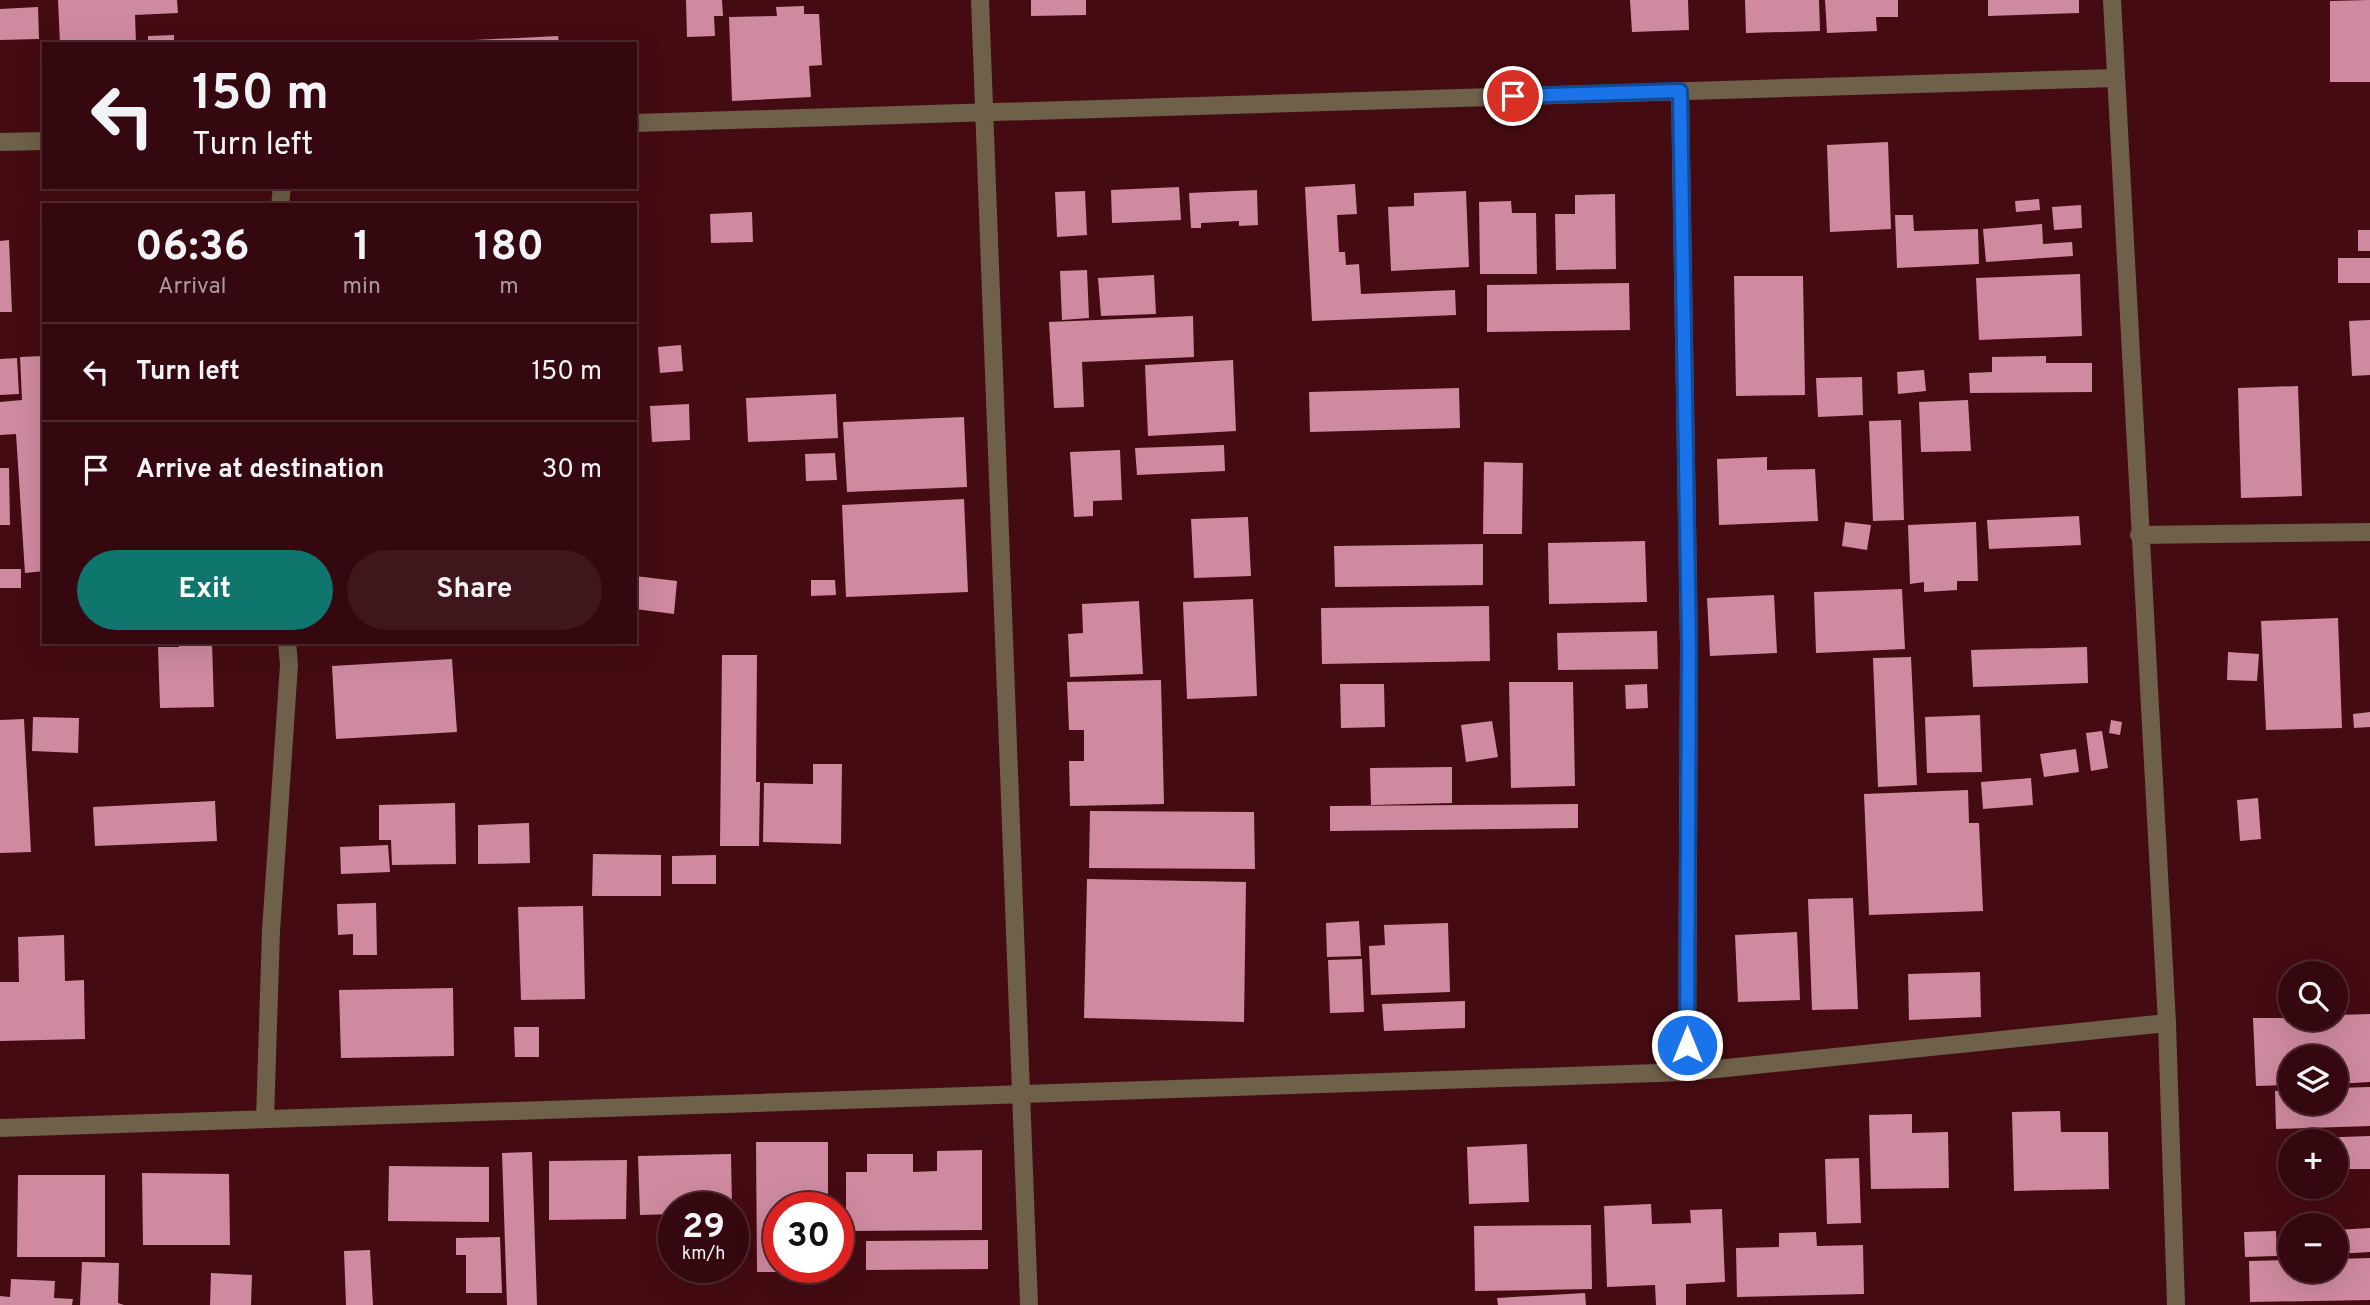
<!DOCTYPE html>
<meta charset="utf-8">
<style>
body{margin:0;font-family:Overpass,sans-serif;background:#3f161c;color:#f1f3f6;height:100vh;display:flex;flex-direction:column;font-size:26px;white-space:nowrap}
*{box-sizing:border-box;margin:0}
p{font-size:23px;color:#a99a9e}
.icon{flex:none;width:38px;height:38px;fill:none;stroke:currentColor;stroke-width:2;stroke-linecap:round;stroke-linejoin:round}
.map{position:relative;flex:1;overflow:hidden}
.panel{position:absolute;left:42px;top:203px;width:595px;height:441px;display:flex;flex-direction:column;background:#34080e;border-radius:0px;box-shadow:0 7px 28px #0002,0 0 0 2px #4e292e}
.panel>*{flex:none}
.guide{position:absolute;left:42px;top:42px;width:595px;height:147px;border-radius:0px;box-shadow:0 7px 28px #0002,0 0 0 2px #4e292e;background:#34080e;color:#f1f3f6;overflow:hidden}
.fabs{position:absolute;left:2278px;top:961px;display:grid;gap:14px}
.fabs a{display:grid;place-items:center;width:70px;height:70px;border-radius:50%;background:#34080e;box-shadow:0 7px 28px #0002,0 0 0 2px #4e292e;font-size:35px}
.speed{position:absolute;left:658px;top:1192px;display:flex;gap:14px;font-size:35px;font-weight:700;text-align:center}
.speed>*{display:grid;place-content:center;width:91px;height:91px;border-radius:50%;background:#34080e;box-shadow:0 7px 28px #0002,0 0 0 2px #4e292e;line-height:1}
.speed small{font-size:18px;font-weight:400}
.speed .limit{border:10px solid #d22;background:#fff;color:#111}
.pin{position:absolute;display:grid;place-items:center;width:60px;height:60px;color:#fff;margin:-30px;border:4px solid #fff;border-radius:50%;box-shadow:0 2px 7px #0007}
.me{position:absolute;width:77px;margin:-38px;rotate:0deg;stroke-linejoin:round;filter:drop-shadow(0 0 5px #0008)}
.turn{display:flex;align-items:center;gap:24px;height:147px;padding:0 35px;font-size:32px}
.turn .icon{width:91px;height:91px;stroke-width:2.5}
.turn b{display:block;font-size:49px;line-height:60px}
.eta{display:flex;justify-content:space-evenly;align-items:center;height:119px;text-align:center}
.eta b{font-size:42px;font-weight:700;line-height:49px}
.primary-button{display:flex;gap:14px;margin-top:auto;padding:14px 35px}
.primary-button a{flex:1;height:80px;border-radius:42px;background:#0f766e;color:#fff;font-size:28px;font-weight:700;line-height:80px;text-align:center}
.primary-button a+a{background:#3f161c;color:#f1f3f6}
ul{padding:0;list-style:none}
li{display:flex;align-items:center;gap:21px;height:98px;padding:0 35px;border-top:2px solid #4e292e}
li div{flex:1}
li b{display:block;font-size:26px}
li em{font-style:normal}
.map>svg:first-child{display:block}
.building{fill:#cf8aa0}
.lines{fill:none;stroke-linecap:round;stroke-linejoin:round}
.minor{stroke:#6e6049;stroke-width:18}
.route-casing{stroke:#114b97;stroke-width:18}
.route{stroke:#1a73e8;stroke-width:12}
</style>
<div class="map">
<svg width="2370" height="1305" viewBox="0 0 2370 1305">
<rect width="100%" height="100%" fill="#450b12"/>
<path class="building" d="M58 0H177L178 13 135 15 136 44H60Z
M686 0H722L723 16H714L715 36 687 37Z
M1031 0H1086V15L1031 16Z
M1630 0H1688L1689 30 1632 32Z
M1745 0H1819L1820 31 1746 33Z
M1825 0H1898V17H1876L1877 31 1827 33Z
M1988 0H2079V13L1988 16Z
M2370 0V82H2330V1Z
M804 6V14H819L822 65 809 66 811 97 732 101 729 17 777 16 776 7Z
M38 7 39 39 0 40V9Z
M174 35V44H148V36Z
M558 36 559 44H433V42Z
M1888 142 1891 229 1830 232 1827 145Z
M1355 184 1357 214 1337 215 1339 252H1345L1346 265 1359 264 1361 294 1455 290 1456 315 1312 321 1305 187Z
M1179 187 1181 220 1112 223 1111 190Z
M1257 190 1258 225 1239 226V221L1201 223V228H1191L1189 193Z
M1085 191 1087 235 1057 237 1055 192Z
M1466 191 1469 267 1391 271 1388 207 1414 206V193Z
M1615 194 1616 269 1556 270 1555 214H1575V195Z
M2039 199 2040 210 2016 212 2015 201Z
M1511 201 1512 213H1536L1537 274H1480L1479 202Z
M2081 205 2082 228 2054 230 2052 207Z
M752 212 753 242 711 243 710 214Z
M1895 215H1913L1914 231 1978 229 1979 264 1897 268Z
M2042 224 2043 244 2072 242 2073 256 1986 262 1983 229Z
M2358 230H2370V251H2358Z
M9 240 12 312H0V241Z
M2338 258H2370V283H2338Z
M1087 270 1089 318 1062 320 1060 271Z
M2080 274 2082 336 1979 340 1976 278Z
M1154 275 1156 314 1101 316 1098 278Z
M1734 276H1803L1805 395 1736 396Z
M1629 283 1630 330 1487 332V285Z
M1193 316 1194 357 1082 362 1084 407 1054 408 1049 322Z
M2370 320V375L2352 376 2349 321Z
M681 345 683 371 660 373 658 347Z
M44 356V571L25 573 16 434 0 435V402L22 400 20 357Z
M2046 356V363H2092V392L1970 393 1969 373 1992 372V357Z
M17 358 19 394 0 395V359Z
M1233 360 1236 431 1148 436 1145 365Z
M1924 370 1926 391 1898 394 1897 372Z
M1862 377 1863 415 1818 417 1816 378Z
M2298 386 2302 496 2241 498 2238 388Z
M1459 388 1460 428 1310 432 1309 392Z
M836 394 838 438 748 442 746 398Z
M1968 400 1971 451 1921 452 1919 402Z
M689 404 690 440 652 442 650 406Z
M964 417 967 487 847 492 843 422Z
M1901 420 1904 520 1873 521 1869 421Z
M1224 445 1225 471 1137 475 1135 448Z
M1120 450 1122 500 1093 501V516L1074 517 1070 452Z
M835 453 837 480 806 481 805 454Z
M1767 457V470L1815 469 1818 521 1719 525 1717 459Z
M1484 462 1523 463 1522 534H1483Z
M0 468H9L10 525H0Z
M964 499 968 592 846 597 842 505Z
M2079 516 2081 545 1989 549 1987 520Z
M1248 517 1251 576 1194 578 1191 519Z
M1845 522 1871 525 1867 550 1842 546Z
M1976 522 1978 581H1957V590L1924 592V582L1910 584 1908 525Z
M1645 541 1647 602 1549 604 1548 543Z
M1483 544V585L1335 587 1334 546Z
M0 569H21V588H0Z
M635 576 677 581 674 614 635 609Z
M811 580H835L836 595 811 596Z
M1902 589 1905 649 1816 653 1814 592Z
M1774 595 1777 653 1710 656 1707 598Z
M1253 599 1257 696 1187 699 1183 602Z
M1139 601 1143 674 1070 677 1068 634 1083 633 1082 604Z
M1489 606 1490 661 1322 664 1321 608Z
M2338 618 2342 728 2266 730 2261 621Z
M1657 631 1658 669 1558 670 1557 633Z
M179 642H212L214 707 160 708 158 647H179Z
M2087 647 2088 683 1973 687 1971 650Z
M2228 652 2259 654 2257 681 2227 680Z
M722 655H757L756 782H760L759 846H720Z
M1911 657 1917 785 1878 787 1873 658Z
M452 659 457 732 336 739 332 666Z
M1161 680 1164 804 1070 806 1069 761H1084V730H1069L1067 682Z
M1509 682H1573L1575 786 1511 788Z
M1340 684H1384L1385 727 1341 728Z
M1647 684 1648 708 1626 709 1625 685Z
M2370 712V727L2354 728 2353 714Z
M1980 715 1982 772 1927 773 1925 717Z
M33 717 79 718 78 753 32 751Z
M24 719 31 852 0 853V720Z
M2111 720 2122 722 2120 735 2109 733Z
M1492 721 1498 757 1466 762 1461 725Z
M2102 731 2108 768 2091 771 2086 733Z
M2076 749 2079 772 2044 777 2040 754Z
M813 764H842L841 844 763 842 764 783 813 784Z
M1452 767V803L1371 805 1370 768Z
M2031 778 2033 805 1983 809 1981 782Z
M1968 790 1969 823H1979L1983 911 1869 915 1864 794Z
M2258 798 2261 839 2240 841 2237 800Z
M215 801 217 841 95 846 93 807Z
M455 803 456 864 392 865 391 840H379V805Z
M1578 804V828L1330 831V806Z
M1090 811 1254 812 1255 869 1089 868Z
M529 823 530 863 478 864V825Z
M388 845 390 872 341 874 340 847Z
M593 854 661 855V896H592Z
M716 855V884H672V856Z
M1087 879 1246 882 1244 1022 1084 1018Z
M1853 898 1858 1009 1812 1010 1808 899Z
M376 903 377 955H353V934L338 935 337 904Z
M583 906 585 999 521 1000 518 907Z
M1359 921 1361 956 1327 957 1326 923Z
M1448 923 1450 992 1371 995 1369 946 1385 945 1384 925Z
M1797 932 1800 1000 1738 1002 1735 935Z
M64 935 65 981 84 980 85 1039 0 1041V982H19L18 937Z
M1362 959 1364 1012 1330 1013 1328 960Z
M1980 972 1981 1017 1909 1020 1908 974Z
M453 988 454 1056 341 1058 339 990Z
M1465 1001V1028L1384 1031 1382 1004Z
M2370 1014V1082L2336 1084V1057H2291V1085L2256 1086 2253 1018H2336V1015Z
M514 1027H539V1057H515Z
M2370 1087V1126L2276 1129 2275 1091 2291 1090V1102H2336V1088Z
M2060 1111 2061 1132H2108L2109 1189 2014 1191 2012 1112Z
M1912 1114V1133L1948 1132 1949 1188 1871 1189 1869 1115Z
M2370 1136V1169H2336V1141H2291V1170H2286L2285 1139Z
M756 1142H828V1208H779V1267H828L829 1272H757Z
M1527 1144 1529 1202 1469 1204 1467 1147Z
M982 1150V1230L846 1231V1172H867V1154H913V1172L937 1171V1151Z
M532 1152 537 1305H507L502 1153Z
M731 1154 732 1208H674V1214L640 1215 638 1156Z
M1859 1158 1861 1223 1827 1224 1825 1159Z
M627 1160 626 1219 549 1220V1161Z
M389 1166 489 1167V1222L388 1221Z
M142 1173 229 1174 230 1245H143Z
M18 1175H105V1257H17Z
M1651 1204 1652 1224 1691 1223 1690 1210 1722 1209 1725 1282 1686 1284V1305H1656L1655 1285 1607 1287 1604 1206Z
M1591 1225 1592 1289 1475 1291 1474 1226Z
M2370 1228V1252L2336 1254V1230Z
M2276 1231 2277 1256 2245 1257 2244 1232Z
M1816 1232 1817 1246 1863 1245 1864 1294 1737 1297 1736 1248 1779 1247V1233Z
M500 1237 502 1293H466V1255H456V1238Z
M988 1240V1269L866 1270V1241Z
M370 1250 373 1305H346L344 1251Z
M2370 1258V1300L2250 1302 2249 1261 2291 1260V1270H2336V1259Z
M82 1262 119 1263 118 1303 124 1305H80Z
M211 1273 252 1275 251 1305H210Z
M11 1279 55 1281 54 1298 73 1299 72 1305H0V1296L10 1297Z
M1585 1293 1586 1305H1498L1497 1298Z"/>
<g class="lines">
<path class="minor" d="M980 0 1029 1305
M2112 0 2167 1023 2176 1305
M1680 91 1689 646 1687 1072
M635 123 2115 78
M0 142 44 141
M280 205 282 187
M2139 535 2370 532
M265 1119 271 931 289 665 287 642
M0 1128 1687 1072 2167 1023"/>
</g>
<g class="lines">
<defs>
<path id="route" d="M1513 96 1680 91 1689 646 1687 1045"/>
</defs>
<use href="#route" class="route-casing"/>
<use href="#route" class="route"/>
</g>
</svg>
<div class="fabs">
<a><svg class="icon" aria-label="search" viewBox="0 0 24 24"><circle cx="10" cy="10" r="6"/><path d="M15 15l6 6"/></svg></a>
<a><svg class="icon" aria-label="layers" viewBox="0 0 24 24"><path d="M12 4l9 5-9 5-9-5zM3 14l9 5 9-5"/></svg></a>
<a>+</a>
<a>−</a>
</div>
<div class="speed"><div>29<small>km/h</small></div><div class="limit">30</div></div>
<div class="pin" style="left:1513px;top:96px;background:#d93025"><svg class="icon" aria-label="arrive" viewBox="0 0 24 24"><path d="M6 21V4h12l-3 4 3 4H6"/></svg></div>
<svg class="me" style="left:1687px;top:1045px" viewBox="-20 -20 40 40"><circle r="17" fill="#1a73e8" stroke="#fff" stroke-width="3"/><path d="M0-11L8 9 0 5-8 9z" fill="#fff"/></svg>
<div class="guide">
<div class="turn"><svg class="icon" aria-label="left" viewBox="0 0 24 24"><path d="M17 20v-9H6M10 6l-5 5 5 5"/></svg><div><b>150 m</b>Turn left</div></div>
</div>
<section class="panel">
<div class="eta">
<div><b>06:36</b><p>Arrival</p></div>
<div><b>1</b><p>min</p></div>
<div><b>180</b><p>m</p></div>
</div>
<ul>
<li><svg class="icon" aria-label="left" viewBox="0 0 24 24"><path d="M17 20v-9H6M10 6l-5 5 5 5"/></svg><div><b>Turn left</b></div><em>150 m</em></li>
<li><svg class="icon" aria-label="arrive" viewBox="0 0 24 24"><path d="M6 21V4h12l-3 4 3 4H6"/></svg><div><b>Arrive at destination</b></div><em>30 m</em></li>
</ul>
<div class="primary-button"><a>Exit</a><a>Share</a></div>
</section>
</div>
